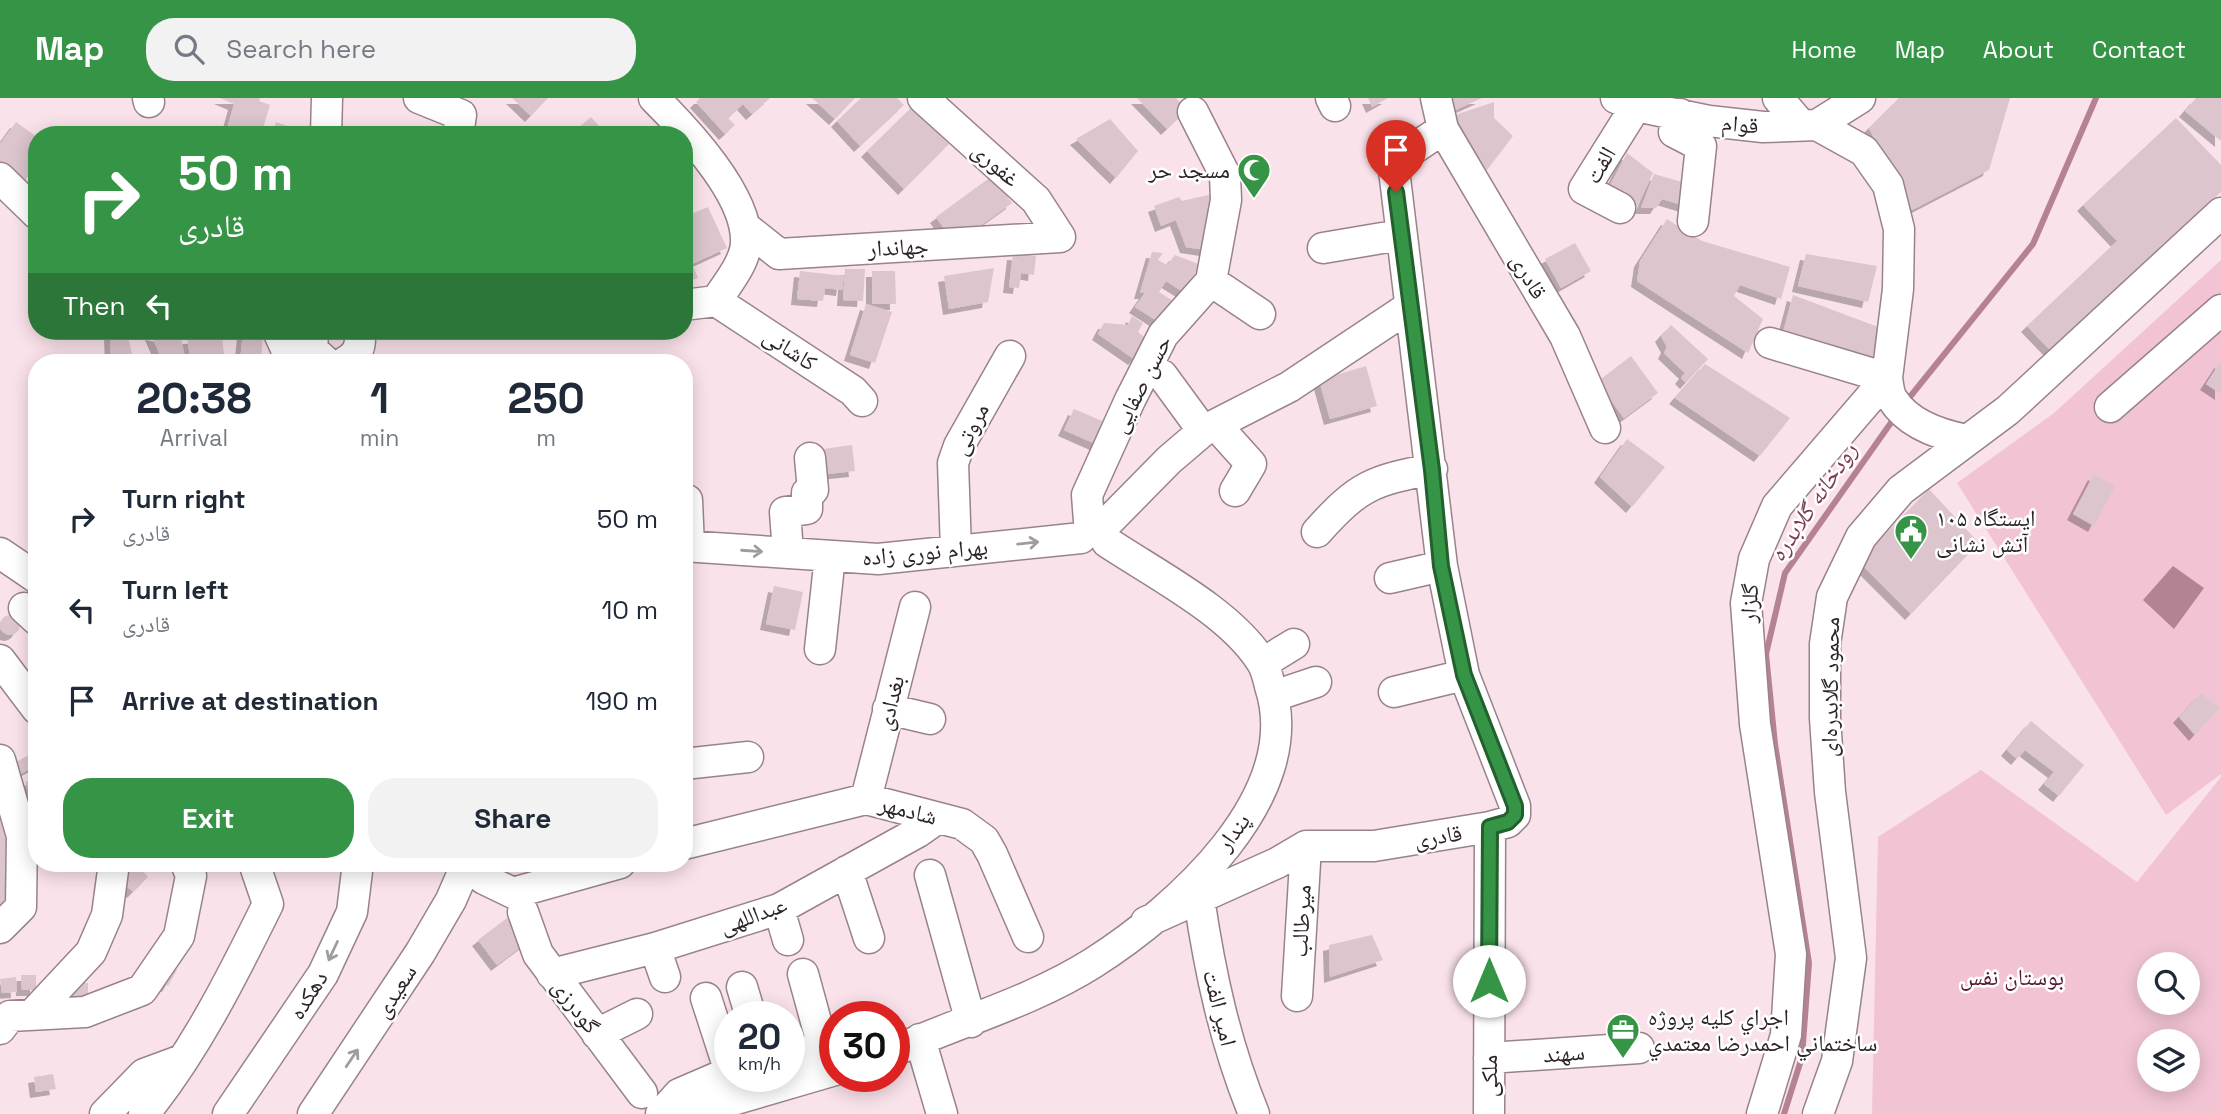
<!DOCTYPE html>
<meta charset="utf-8">
<style>
body{margin:0;font-family:"Space Grotesk","Noto Naskh Arabic",sans-serif;background:#f2f2f3;color:#1f2937;height:100vh;display:flex;flex-direction:column;font-size:26px;white-space:nowrap}
*{box-sizing:border-box;margin:0}
p{font-size:23px;color:#747a83}
.icon{flex:none;width:38px;height:38px;fill:none;stroke:currentColor;stroke-width:2;stroke-linecap:round;stroke-linejoin:round}
.map{position:relative;flex:1;overflow:hidden}
.sheet{position:absolute;left:28px;top:256px;width:665px;height:518px;display:flex;flex-direction:column;background:#fff;border-radius:28px;box-shadow:0 4px 18px #0003}
.sheet>*{flex:none}
.guide{position:absolute;left:28px;top:28px;width:665px;height:214px;border-radius:28px;box-shadow:0 4px 18px #0003;background:#369447;color:#fff;overflow:hidden}
.fabs{position:absolute;left:2137px;top:854px;display:grid;gap:14px}
.fabs a{display:grid;place-items:center;width:63px;height:63px;border-radius:50%;background:#fff;box-shadow:0 4px 18px #0003;font-size:35px}
.speed{position:absolute;left:714px;top:903px;display:flex;gap:14px;font-size:35px;font-weight:700;text-align:center}
.speed>*{display:grid;place-content:center;width:91px;height:91px;border-radius:50%;background:#fff;box-shadow:0 4px 18px #0003;line-height:1}
.speed small{font-size:18px;font-weight:400}
.speed .limit{border:10px solid #d22;background:#fff;color:#111}
.pin{position:absolute;display:grid;place-items:center;width:60px;height:60px;color:#fff;margin:-72px -30px;border-radius:50% 50% 50% 0;rotate:-45deg;box-shadow:0 0 7px #0007}
.pin .icon{rotate:45deg}
.me{position:absolute;width:77px;margin:-38px;rotate:0deg;stroke-linejoin:round;filter:drop-shadow(0 0 5px #0008)}
.turn{display:flex;align-items:center;gap:24px;height:147px;padding:0 35px;font-size:32px}
.turn .icon{width:91px;height:91px;stroke-width:2.5}
.turn b{display:block;font-size:49px;line-height:60px}
.then{display:flex;align-items:center;height:66px;padding:0 35px;background:#0003;gap:14px;font-size:26px}
.eta{display:flex;justify-content:space-evenly;align-items:center;height:119px;text-align:center}
.eta b{font-size:42px;font-weight:700;line-height:49px}
.cta{display:flex;gap:14px;margin-top:auto;padding:14px 35px}
.cta a{flex:1;height:80px;border-radius:28px;background:#369447;color:#fff;font-size:28px;font-weight:700;line-height:80px;text-align:center}
.cta a+a{background:#f2f2f3;color:#1f2937}
ul{padding:0;list-style:none}
li{display:flex;align-items:center;gap:21px;height:91px;padding:0 35px}
li div{flex:1}
li b{display:block;font-size:26px}
li em{font-style:normal}
header{display:flex;align-items:center;gap:42px;box-sizing:border-box;height:98px;padding:0 35px;background:#369447;color:#fff}
header strong{font-size:33px}
nav{display:flex;gap:38px;margin-inline-start:auto;font-size:24px}
.search{width:490px;height:63px;background:#f2f2f3;display:flex;align-items:center;gap:18px;box-sizing:border-box;padding:0 24px;border-radius:28px;color:#747a83;font-size:26px}
.map>svg:first-child{display:block}
.green{fill:#f2c4d3;fill-rule:evenodd}
.water{fill:#b58294}
.lines{fill:none;stroke-linecap:round;stroke-linejoin:round}
.stream{stroke:#b58294;stroke-width:6}
.building{fill:#dcc5cc;filter:url(#shadow)}
.minor-casing{stroke:#99838a;stroke-width:33}
.minor{stroke:#fff;stroke-width:30}
.oneway{stroke:#a09c9d}
.route-casing{stroke:#23602e;stroke-width:18}
.route{stroke:#369447;stroke-width:12}
.labels{text-anchor:middle;stroke-width:5;stroke-linejoin:round;paint-order:stroke}
.street-label{font-size:23px;fill:#2c2426;stroke:#fff}
.poi-label{font-size:23px;fill:#2c2426;stroke:#fff;text-anchor:start}
.park-label{font-size:23px;fill:#551833;stroke:#fff}
.water-label{font-size:24px;font-style:italic;fill:#7d3b55;stroke:#fff}
</style>
<header>
<strong>Map</strong>
<div class="search"><svg class="icon" aria-label="search" viewBox="0 0 24 24"><circle cx="10" cy="10" r="6"/><path d="M15 15l6 6"/></svg>Search here</div>
<nav><a>Home</a><a>Map</a><a>About</a><a>Contact</a></nav>
</header>
<div class="map">
<svg width="2221" height="1016" viewBox="0 0 2221 1016">
<defs>
<filter id="shadow"><feDropShadow dx="-6" dy="6" stdDeviation="0" flood-color="#0004"/></filter>
</defs>
<rect width="100%" height="100%" fill="#fae2ea"/>
<path class="green" d="M2221 162V676L2166 717 1957 385 2054 315Z
M1981 672 2137 784 2221 679V1016H1872L1878 739ZM2149 866H2188V905H2149ZM2149 943H2188V982H2149Z"/>
<path class="water" d="M2173 468 2204 490 2174 531 2143 502Z"/>
<g class="lines">
<path class="stream" d="M1905 305 2033 146 2096 0
M1784 1016 1802 959 1809 865 1775 646 1766 556 1785 475 1895 319"/>
</g>
<path class="building" d="M220 0H260L259 3 270 7 261 37 226 35 234 6Z
M512 0H548L531 18Z
M700 0H770L752 16 743 6 728 20 735 27 725 36 696 4Z
M812 0H855L835 21Z
M861 0H897L904 7 860 48 837 23Z
M1137 0H1176L1187 12 1167 31Z
M1368 0H1388L1372 9Z
M1447 0H1482L1451 14Z
M1899 0H2010L1989 72 1912 112 1869 30Z
M2196 0H2221V43L2185 13Z
M1494 4V20L1513 38 1487 72 1466 56 1452 18Z
M912 9 949 46 904 91 867 53Z
M591 19 607 37H570Z
M2176 20 2221 67V94L2051 253 2027 228 2117 143 2083 107Z
M1110 21 1138 53 1116 80 1076 41Z
M16 24 37 39V66L23 85 0 68V46Z
M276 24 311 36V37H272Z
M400 29 438 35V37H399Z
M1627 55 1653 75 1637 109 1604 99Z
M684 76 693 87 684 94Z
M1654 76 1682 84 1686 108 1662 101 1656 110H1641Z
M992 78 1012 105 965 139 953 143 936 119Z
M1208 97 1215 100 1212 153 1186 149 1176 122 1161 128 1154 108 1179 99 1182 103Z
M708 109 727 150 692 166 698 180 684 184V160L690 158 684 145V119Z
M1667 121 1702 143 1790 169 1781 201 1740 187 1734 198 1763 221 1748 255 1637 183 1640 163Z
M1575 145 1591 173 1561 190 1545 161Z
M1152 154 1163 155 1158 162 1167 167 1175 157 1201 167 1182 193 1166 183 1159 194 1184 210 1165 228 1135 209 1145 195H1140Z
M1013 156 1036 158 1034 177 1021 175 1019 190 1009 189Z
M1806 156 1877 168 1868 204 1798 188Z
M994 170 988 204 949 211 944 178Z
M845 171H865L863 203 843 202Z
M800 173 844 178 842 192 825 190 823 203 797 201Z
M872 173H895L896 206H872Z
M1793 197 1886 232 1869 267 1781 242Z
M866 206 892 214 875 265 850 257Z
M1132 218 1143 225 1138 234 1151 244 1134 261 1098 236 1104 225 1128 227Z
M1671 227 1708 261 1686 285 1681 280 1685 275 1664 255 1667 249 1661 238Z
M110 233 127 235 134 264H111Z
M243 234 263 236 261 264H240Z
M151 236 181 241 186 264H163Z
M222 239 225 264H191L187 240Z
M1631 258 1658 295 1624 320 1597 284Z
M2221 263V296L2206 286Z
M1705 266 1790 320 1760 358 1675 300Z
M1366 268 1377 308 1330 321 1319 282Z
M1074 311 1107 325 1098 347 1064 332Z
M1627 341 1665 369 1632 409 1600 379Z
M852 347 855 373 826 376 824 351Z
M2094 376 2115 388 2094 428 2073 416Z
M1929 391 1979 445 1911 516 1859 464Z
M774 488 803 494 795 532 766 526Z
M0 527a10 10 0 1 1 20 0a10 10 0 1 1-20 0Z
M2201 595 2219 610 2195 637 2179 619Z
M2031 623 2084 667 2059 698 2044 686 2054 674 2025 652 2017 661 2007 652Z
M29 657 35 668 17 678 12 666Z
M37 679V697L32 699 25 684Z
M0 713 7 714 10 809 0 808Z
M120 765H136L148 779 133 794 105 768Z
M507 820 526 845 497 867 478 842Z
M1372 837 1383 862 1330 879 1329 847Z
M165 865 177 872 168 888 155 881Z
M21 877H36V892H22Z
M16 879 17 894 2 895 0 881Z
M72 885H88V901L72 902Z
M53 976 56 991 36 994 34 979Z"/>
<g class="lines">
<defs>
<path id="minor" d="M148 0 149 4
M419 0 461 17 458 37
M654 0C685 31 748 97 746 145 745 165 727 186 716 203L684 207
M1331 0 1335 8
M1436 0 1443 31 1565 238 1605 330
M1616 0 1636 8 1709 23 1763 29 1817 27 1860 0
M1778 0 1801 27
M1680 16 1674 34 1701 48 1693 123
M326 37 327 0
M0 80 37 116
M1620 110 1584 91 1636 8
M745 129 779 156 1060 139 1036 102 923 0
M1323 150 1400 137
M1211 183 1260 216
M716 203 853 293 862 303
M278 233 292 264
M312 233 313 252 326 264
M1770 245 1887 280
M345 264C358 257 362 247 359 233
M1162 277 1203 333
M1887 280C1888 286 1889 297 1893 302 1909 327 1941 337 1967 342
M2110 309 2221 212
M1216 327 1251 366 1235 393
M687 402 689 449
M1089 423 1087 397 1130 302 1163 237 1211 183 1226 102 1225 77 1193 14
M1105 427 1169 362 1203 333 1289 289 1409 209
M1317 434C1359 387 1372 383 1432 371
M684 448 878 461 1081 440
M956 452 953 365 959 348 1010 258
M0 455 37 480
M788 455 785 414 807 411V395L813 392 810 360
M1390 480 1442 468
M24 510 37 522
M820 551 830 458
M0 562 37 611
M1263 565 1294 546
M1394 594 1464 577
M1274 598 1316 584
M888 611 930 621
M0 662 22 738 21 809 0 830
M684 666 748 659
M866 701 915 509
M684 746 866 701 962 726 984 742 992 756 1028 839
M467 767 484 781 513 795 620 765
M847 773 869 840
M930 777 971 924
M1199 800C1210 875 1225 945 1254 1016
M779 811 788 842
M523 814 538 856 642 995
M1146 824 1277 765 1306 748H1374L1490 729 1508 724 1515 717V708L1464 577 1442 468 1394 72 1401 59 1443 31
M655 850 665 879
M552 876 655 850 779 811 918 734 938 720
M803 876 823 949
M742 889 751 919
M1297 898 1306 748
M32 917 91 854 107 817 114 765
M0 931 10 918 85 914 142 892 179 838 191 778 186 765
M597 936 637 916
M920 941 942 1016
M894 953C961 923 1031 904 1093 865 1176 812 1306 698 1270 588 1268 580 1266 570 1261 563 1230 514 1155 476 1107 444
M789 957 835 947
M1489 960 1639 950
M105 1016 144 976 182 962
M144 1016C195 953 232 879 268 806L254 765
M228 1016 323 876 352 814 358 765
M313 1016 420 855 451 802 467 765
M661 1016 679 996 730 974 706 900
M672 1016 695 1013 835 972
M1489 1016 1490 729
M1762 1016 1786 937 1791 856 1755 626 1746 505 1754 461 1777 408 1887 280 1898 191 1899 131 1888 87 1864 53 1817 27
M1818 1016 1837 963 1851 860 1830 694 1825 620V546L1832 499 1861 439 1901 392 2008 312 2221 115"/>
</defs>
<use href="#minor" class="minor-casing"/>
<use href="#minor" class="minor"/>
</g>
<defs><path id="oneway-shaft" d="M-6 0H5M1.5-3L5.5 0L1.5 3" fill="none" stroke-width="1.6" stroke-linecap="round" stroke-linejoin="round" transform="scale(1.75)"/></defs>
<g class="oneway">
<use href="#oneway-shaft" transform="translate(1028 445) rotate(-6)"/>
<use href="#oneway-shaft" transform="translate(752 453) rotate(4)"/>
<use href="#oneway-shaft" transform="translate(333 853) rotate(115)"/>
<use href="#oneway-shaft" transform="translate(352 960) rotate(-56)"/>
</g>
<g class="lines">
<defs>
<path id="route" d="M1396 94 1432 372 1441 468 1464 577 1515 708V717L1508 724 1490 729 1489 883"/>
</defs>
<use href="#route" class="route-casing"/>
<use href="#route" class="route"/>
</g>
<defs>
<symbol id="mosque-pin" viewBox="-11 -11 22 30"><path d="M0 17L-7.5 6A9.5 9.5 0 1 1 7.5 6Z" fill="#369447" stroke="#fff"/><path d="M3.5-4.9A6 6 0 1 0 3.5 4.9A5 5 0 1 1 3.5-4.9Z" fill="#fff"/></symbol>
<symbol id="civic-pin" viewBox="-11 -11 22 30"><path d="M0 17L-7.5 6A9.5 9.5 0 1 1 7.5 6Z" fill="#369447" stroke="#fff"/><path d="M-.6-6.5H3V-4.5H.6V-3L4-1V1h2V6H-6V1h2V-1L-.6-3ZM-1.2 2.5V6h2.4V2.5Z" fill="#fff"/></symbol>
<symbol id="office-pin" viewBox="-11 -11 22 30"><path d="M0 17L-7.5 6A9.5 9.5 0 1 1 7.5 6Z" fill="#369447" stroke="#fff"/><path d="M-6-3h4V-5.5h4V-3h4V5H-6ZM-1-4.5V-3h2v-1.5ZM-6 0V1H6V0Z" fill="#fff"/></symbol>
</defs>
<g fill-rule="evenodd">
<use href="#mosque-pin" x="1235" y="53" width="38" height="52"/>
<use href="#civic-pin" x="1892" y="414" width="38" height="52"/>
<use href="#office-pin" x="1604" y="913" width="38" height="52"/>
</g>
<g class="labels">
<g class="street-label">
<text transform="translate(1740 26) rotate(5)" y="8">قوام</text>
<text transform="translate(996 66) rotate(41)" y="8">غفوری</text>
<text transform="translate(1600 67) rotate(-60)" y="8">الفت</text>
<text transform="translate(898 149) rotate(-3)" y="8">جهاندار</text>
<text transform="translate(1529 178) rotate(60)" y="8">قادری</text>
<text transform="translate(790 251) rotate(33)" y="8">کاشانی</text>
<text transform="translate(1141 286) rotate(-63)" y="8">حسن صفایی</text>
<text transform="translate(970 331) rotate(-63)" y="8">مروتی</text>
<text transform="translate(925 454) rotate(-5)" y="8">بهرام نوری زاده</text>
<text transform="translate(1749 505) rotate(-86)" y="8">گلزار</text>
<text transform="translate(1830 589) rotate(-89)" y="8">محمود گلابدره‌ای</text>
<text transform="translate(890 605) rotate(-76)" y="8">بغدادی</text>
<text transform="translate(908 712) rotate(14)" y="8">شادمهر</text>
<text transform="translate(1233 734) rotate(-54)" y="8">پندار</text>
<text transform="translate(1438 738) rotate(-9)" y="8">قادری</text>
<text transform="translate(753 817) rotate(-20)" y="8">عبداللهی</text>
<text transform="translate(1301 823) rotate(-87)" y="8">میرطالب</text>
<text transform="translate(395 893) rotate(-57)" y="8">سعیدی</text>
<text transform="translate(308 897) rotate(-58)" y="8">دهکده</text>
<text transform="translate(576 908) rotate(53)" y="8">گودرزی</text>
<text transform="translate(1220 910) rotate(76)" y="8">امیر الفت</text>
<text transform="translate(1564 955) rotate(-4)" y="8">سهند</text>
<text transform="translate(1489 978) rotate(-90)" y="8">ملکی</text>
</g>
<g class="poi-label">
<text x="1230" y="80" text-anchor="end">مسجد حر</text>
<text x="1936" y="428">ایستگاه ۱۰۵<tspan x="1936" dy="26">آتش نشانی</tspan></text>
<text x="1648" y="927">اجراي كليه پروژه<tspan x="1648" dy="26">ساختماني احمدرضا معتمدي</tspan></text>
</g>
<g class="park-label">
<text x="2012" y="887">بوستان نفس</text>
</g>
<g class="water-label">
<text transform="translate(1813 404) rotate(-56)" y="8">رودخانه گلابدره</text>
</g>
</g>
</svg>
<div class="fabs">
<a><svg class="icon" aria-label="search" viewBox="0 0 24 24"><circle cx="10" cy="10" r="6"/><path d="M15 15l6 6"/></svg></a>
<a><svg class="icon" aria-label="layers" viewBox="0 0 24 24"><path d="M12 4l9 5-9 5-9-5zM3 14l9 5 9-5"/></svg></a>
</div>
<div class="speed"><div>20<small>km/h</small></div><div class="limit">30</div></div>
<div class="pin" style="left:1396px;top:94px;background:#d93025"><svg class="icon" aria-label="arrive" viewBox="0 0 24 24"><path d="M6 21V4h12l-3 4 3 4H6"/></svg></div>
<svg class="me" style="left:1489px;top:883px" viewBox="-20 -20 40 40"><circle r="19" fill="#fff"/><path d="M0-13L10 11 0 6-10 11z" fill="#369447"/></svg>
<div class="guide">
<div class="turn"><svg class="icon" aria-label="right" viewBox="0 0 24 24"><path d="M7 20v-9h11M14 6l5 5-5 5"/></svg><div><b>50 m</b>قادری</div></div>
<div class="then">Then<svg class="icon" aria-label="left" viewBox="0 0 24 24"><path d="M17 20v-9H6M10 6l-5 5 5 5"/></svg></div>
</div>
<section class="sheet">
<div class="eta">
<div><b>20:38</b><p>Arrival</p></div>
<div><b>1</b><p>min</p></div>
<div><b>250</b><p>m</p></div>
</div>
<ul>
<li><svg class="icon" aria-label="right" viewBox="0 0 24 24"><path d="M7 20v-9h11M14 6l5 5-5 5"/></svg><div><b>Turn right</b><p>قادری</p></div><em>50 m</em></li>
<li><svg class="icon" aria-label="left" viewBox="0 0 24 24"><path d="M17 20v-9H6M10 6l-5 5 5 5"/></svg><div><b>Turn left</b><p>قادری</p></div><em>10 m</em></li>
<li><svg class="icon" aria-label="arrive" viewBox="0 0 24 24"><path d="M6 21V4h12l-3 4 3 4H6"/></svg><div><b>Arrive at destination</b></div><em>190 m</em></li>
</ul>
<div class="cta"><a>Exit</a><a>Share</a></div>
</section>
</div>
